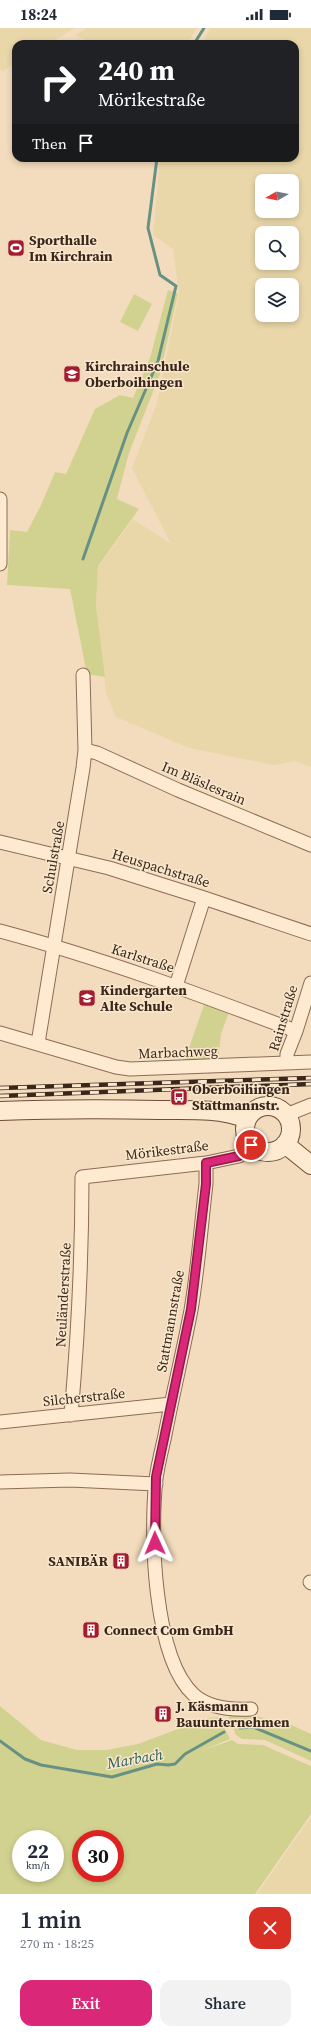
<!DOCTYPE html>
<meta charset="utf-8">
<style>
body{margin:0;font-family:"Source Serif 4",serif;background:#f2f2f3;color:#1f2937;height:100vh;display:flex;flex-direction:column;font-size:15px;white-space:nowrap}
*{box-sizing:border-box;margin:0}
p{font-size:13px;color:#747a83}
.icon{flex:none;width:22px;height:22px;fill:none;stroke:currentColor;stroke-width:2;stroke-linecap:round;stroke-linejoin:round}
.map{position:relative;height:1866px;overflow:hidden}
.details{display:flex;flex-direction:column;background:#fff;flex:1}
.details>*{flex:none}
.guide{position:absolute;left:12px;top:12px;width:287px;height:122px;border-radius:12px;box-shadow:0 2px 6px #0003;background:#202124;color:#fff;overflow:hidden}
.needle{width:26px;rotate:261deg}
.fabs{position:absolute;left:255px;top:146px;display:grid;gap:8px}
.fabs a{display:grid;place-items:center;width:44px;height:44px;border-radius:8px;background:#fff;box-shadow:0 2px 6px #0003;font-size:20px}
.speed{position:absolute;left:12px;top:1802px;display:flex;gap:8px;font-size:20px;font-weight:700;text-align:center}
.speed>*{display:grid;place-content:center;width:52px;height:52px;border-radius:50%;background:#fff;box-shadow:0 2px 6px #0003;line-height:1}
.speed small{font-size:10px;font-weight:400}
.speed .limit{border:6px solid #d22;background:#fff;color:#111}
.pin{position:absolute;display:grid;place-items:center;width:34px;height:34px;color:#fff;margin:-17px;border:2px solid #fff;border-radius:50%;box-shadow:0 1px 4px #0007}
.me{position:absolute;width:44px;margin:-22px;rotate:359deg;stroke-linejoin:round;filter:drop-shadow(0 0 3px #0008)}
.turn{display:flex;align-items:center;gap:14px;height:84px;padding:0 20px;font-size:18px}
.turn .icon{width:52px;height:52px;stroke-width:2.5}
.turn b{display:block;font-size:28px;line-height:34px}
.then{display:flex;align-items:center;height:38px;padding:0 20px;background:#0003;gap:8px;font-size:15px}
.round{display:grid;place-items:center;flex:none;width:42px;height:42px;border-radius:12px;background:#f2f2f3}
.head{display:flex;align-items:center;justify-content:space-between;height:68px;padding:0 20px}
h1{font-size:24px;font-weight:600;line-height:30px}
.button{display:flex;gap:8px;margin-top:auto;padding:8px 20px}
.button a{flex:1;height:46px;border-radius:12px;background:#db2777;color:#fff;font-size:16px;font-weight:600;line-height:46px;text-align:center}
.button a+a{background:#f2f2f3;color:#1f2937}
.status{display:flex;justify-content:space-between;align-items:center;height:28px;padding:0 20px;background:#fff;direction:ltr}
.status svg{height:11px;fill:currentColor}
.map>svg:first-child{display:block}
.farmland{fill:#e9d7a9;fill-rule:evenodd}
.green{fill:#d2d290;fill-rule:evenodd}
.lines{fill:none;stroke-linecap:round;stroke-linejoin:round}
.stream{stroke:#679283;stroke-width:3}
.street-casing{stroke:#8d6b54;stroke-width:15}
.secondary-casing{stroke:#6e4c37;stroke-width:20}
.street{stroke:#fdead1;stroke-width:13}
.secondary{stroke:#fdead1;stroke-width:18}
.rail-casing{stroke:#3a261a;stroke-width:4.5}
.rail{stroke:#f9e7cd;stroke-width:3;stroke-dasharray:9;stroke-linecap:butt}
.route-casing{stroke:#8e194d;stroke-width:10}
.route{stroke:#db2777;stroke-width:7}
.labels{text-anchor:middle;stroke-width:3;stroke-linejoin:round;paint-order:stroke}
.poi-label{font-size:14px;font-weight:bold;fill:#3a261a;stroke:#f9e7cd;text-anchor:start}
.street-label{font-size:14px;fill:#3a261a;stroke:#f9e7cd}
.water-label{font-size:15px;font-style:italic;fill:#285c52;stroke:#f9e7cd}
</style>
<div class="status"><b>18:24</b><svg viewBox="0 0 49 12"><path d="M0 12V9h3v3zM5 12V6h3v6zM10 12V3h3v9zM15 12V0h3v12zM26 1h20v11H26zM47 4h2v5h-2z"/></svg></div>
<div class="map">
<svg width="311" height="1866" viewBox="0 0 311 1866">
<rect width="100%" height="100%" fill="#f3dcbd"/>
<path class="farmland" d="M0 0H75L48 16H16V35L3 43 0 41Z
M87 0H197L187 16H94L75 7Z
M210 0H311V739L295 733 274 737 189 720 116 689 106 666 96 578 98 539 133 491 171 516 132 440 157 375 179 266 173 221 153 207 160 130H295V16H202ZM262 153H292V183H262ZM262 205H292V235H262ZM262 257H292V287H262Z
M311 1789V1866H257Z"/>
<path class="green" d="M168 262 178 265 160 346 129 425 117 471 139 481 98 538 96 578 105 649 87 646 70 561 7 557 10 502 27 504 41 477 55 444 66 446 95 381 120 367 133 370 150 330Z
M134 266 152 276 138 303 120 294Z
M204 977 229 984 221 1006 218 1032 184 1034Z
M0 1678 41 1712 77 1722H107L138 1716 207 1690 219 1689 230 1711 201 1723 232 1712 238 1716 263 1717 311 1738V1786L255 1866H0ZM21 1811H55V1845H21ZM81 1811H115V1845H81Z
M246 1686 287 1695 311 1706V1733L265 1712 242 1711 236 1707 228 1687Z"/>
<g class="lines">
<path class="stream" d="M194 16 204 0
M83 531 127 405 158 333 176 258 160 247 148 200 157 130
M240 1700 253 1699 311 1723
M0 1713 25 1731 41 1737 112 1749 157 1736 168 1737 175 1736 185 1726 224 1704"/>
<defs>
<path id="street" d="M0 471V536
M85 722 97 725 178 762 311 817
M0 814 109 840 204 870 311 906
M0 903C101 930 198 966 296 1003
M176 958 204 870
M0 1005 116 1039 130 1041 311 1034
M38 1015 83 740 85 722 83 647
M287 1035V1026L296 1003 311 955
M286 1087 311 1077
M206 1135V1156C201 1198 198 1241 191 1282 183 1324 173 1365 165 1407 162 1421 158 1436 156 1451 150 1504 153 1630 194 1667 209 1680 232 1682 251 1681
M71 1387C78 1308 82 1229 82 1149L206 1135 239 1128 251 1117
M0 1394 171 1376
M0 1454 70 1452 156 1456
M310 1554 311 1555"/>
<path id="secondary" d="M245 1101a23 23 0 1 1 46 0a23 23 0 1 1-46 0Z
M0 1083C53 1081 106 1081 159 1082 188 1082 220 1080 247 1091
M285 1116 311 1137"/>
</defs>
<use href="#street" class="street-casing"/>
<use href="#secondary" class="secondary-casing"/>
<use href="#street" class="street"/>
<use href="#secondary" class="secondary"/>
<defs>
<path id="rail" d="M0 1060 311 1050
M0 1068 311 1056"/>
</defs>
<use href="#rail" class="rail-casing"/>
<use href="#rail" class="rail"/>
</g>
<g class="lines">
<defs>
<path id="route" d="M155 1515 156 1449 191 1281 206 1156V1135L239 1128 251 1117"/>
</defs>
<use href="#route" class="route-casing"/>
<use href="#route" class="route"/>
</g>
<defs>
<symbol id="stadium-square" viewBox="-11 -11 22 22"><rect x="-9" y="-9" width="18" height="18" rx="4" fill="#a21d2e" stroke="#f9e7cd"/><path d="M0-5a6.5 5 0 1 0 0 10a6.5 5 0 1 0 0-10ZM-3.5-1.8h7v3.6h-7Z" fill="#fff"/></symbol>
<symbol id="school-square" viewBox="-11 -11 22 22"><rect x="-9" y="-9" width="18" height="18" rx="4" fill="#a21d2e" stroke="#f9e7cd"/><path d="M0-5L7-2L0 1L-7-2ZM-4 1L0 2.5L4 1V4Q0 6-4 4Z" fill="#fff"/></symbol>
<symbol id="bus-square" viewBox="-11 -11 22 22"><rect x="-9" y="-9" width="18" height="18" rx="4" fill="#a21d2e" stroke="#f9e7cd"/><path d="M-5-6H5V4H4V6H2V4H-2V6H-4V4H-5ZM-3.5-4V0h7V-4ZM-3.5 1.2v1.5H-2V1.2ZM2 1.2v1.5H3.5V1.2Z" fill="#fff"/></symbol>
<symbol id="building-square" viewBox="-11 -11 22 22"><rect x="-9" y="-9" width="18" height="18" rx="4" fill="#a21d2e" stroke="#f9e7cd"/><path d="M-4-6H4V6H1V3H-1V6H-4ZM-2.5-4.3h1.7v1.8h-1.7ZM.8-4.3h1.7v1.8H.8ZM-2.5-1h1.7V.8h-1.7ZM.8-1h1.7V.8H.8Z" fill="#fff"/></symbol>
</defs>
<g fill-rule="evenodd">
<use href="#stadium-square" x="6" y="210" width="20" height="20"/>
<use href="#school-square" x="62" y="336" width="20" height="20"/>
<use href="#school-square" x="77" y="960" width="20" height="20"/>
<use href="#bus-square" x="169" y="1059" width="20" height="20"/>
<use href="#building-square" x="111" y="1523" width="20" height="20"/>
<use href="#building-square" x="81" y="1592" width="20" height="20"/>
<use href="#building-square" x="153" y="1676" width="20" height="20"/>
</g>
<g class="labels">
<g class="poi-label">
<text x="29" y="217">Sporthalle<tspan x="29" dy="16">Im Kirchrain</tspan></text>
<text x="85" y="343">Kirchrainschule<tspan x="85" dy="16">Oberboihingen</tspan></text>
<text x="100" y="967">Kindergarten<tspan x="100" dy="16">Alte Schule</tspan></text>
<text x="192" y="1066">Oberboihingen<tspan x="192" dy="16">Stattmannstr.</tspan></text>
<text x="108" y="1538" text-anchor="end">SANIBÄR</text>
<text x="104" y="1607">Connect Com GmbH</text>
<text x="176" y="1683">J. Käsmann<tspan x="176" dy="16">Bauunternehmen</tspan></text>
</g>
<g class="street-label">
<text transform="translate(204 755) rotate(23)" y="5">Im Bläslesrain</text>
<text transform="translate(53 829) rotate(-80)" y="5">Schulstraße</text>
<text transform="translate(161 840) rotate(17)" y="5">Heuspachstraße</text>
<text transform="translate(143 930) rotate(18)" y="5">Karlstraße</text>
<text transform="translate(283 990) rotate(-73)" y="5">Rainstraße</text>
<text transform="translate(178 1024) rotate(-2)" y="5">Marbachweg</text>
<text transform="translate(167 1122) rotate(-7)" y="5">Mörikestraße</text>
<text transform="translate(63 1267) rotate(-87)" y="5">Neuländerstraße</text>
<text transform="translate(170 1293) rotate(-80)" y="5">Stattmannstraße</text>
<text transform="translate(84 1369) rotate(-6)" y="5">Silcherstraße</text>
</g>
<g class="water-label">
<text transform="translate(135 1731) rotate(-10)" y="5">Marbach</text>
</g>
</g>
</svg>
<div class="fabs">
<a><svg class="needle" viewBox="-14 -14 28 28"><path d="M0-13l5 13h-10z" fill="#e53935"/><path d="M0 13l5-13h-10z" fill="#747a83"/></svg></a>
<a><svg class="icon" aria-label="search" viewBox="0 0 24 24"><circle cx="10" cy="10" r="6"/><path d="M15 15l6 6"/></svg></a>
<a><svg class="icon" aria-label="layers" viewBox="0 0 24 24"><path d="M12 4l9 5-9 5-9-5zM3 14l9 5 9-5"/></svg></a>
</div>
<div class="speed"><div>22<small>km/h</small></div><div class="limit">30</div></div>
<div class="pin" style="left:251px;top:1117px;background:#d93025"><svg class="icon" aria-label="arrive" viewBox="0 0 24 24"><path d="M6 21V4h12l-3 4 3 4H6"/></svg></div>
<svg class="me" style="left:155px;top:1515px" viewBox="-20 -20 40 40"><path d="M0-17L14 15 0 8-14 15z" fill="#db2777" stroke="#fff" stroke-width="4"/></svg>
<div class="guide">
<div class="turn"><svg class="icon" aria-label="right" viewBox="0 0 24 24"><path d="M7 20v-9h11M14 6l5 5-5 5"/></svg><div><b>240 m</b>Mörikestraße</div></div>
<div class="then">Then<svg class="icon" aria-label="arrive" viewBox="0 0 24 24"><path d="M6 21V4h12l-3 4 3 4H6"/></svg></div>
</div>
</div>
<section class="details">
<div class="head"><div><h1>1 min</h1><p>270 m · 18:25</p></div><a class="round" style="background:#d93025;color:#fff"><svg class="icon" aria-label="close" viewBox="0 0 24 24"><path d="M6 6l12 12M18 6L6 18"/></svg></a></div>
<div class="button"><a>Exit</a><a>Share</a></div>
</section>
